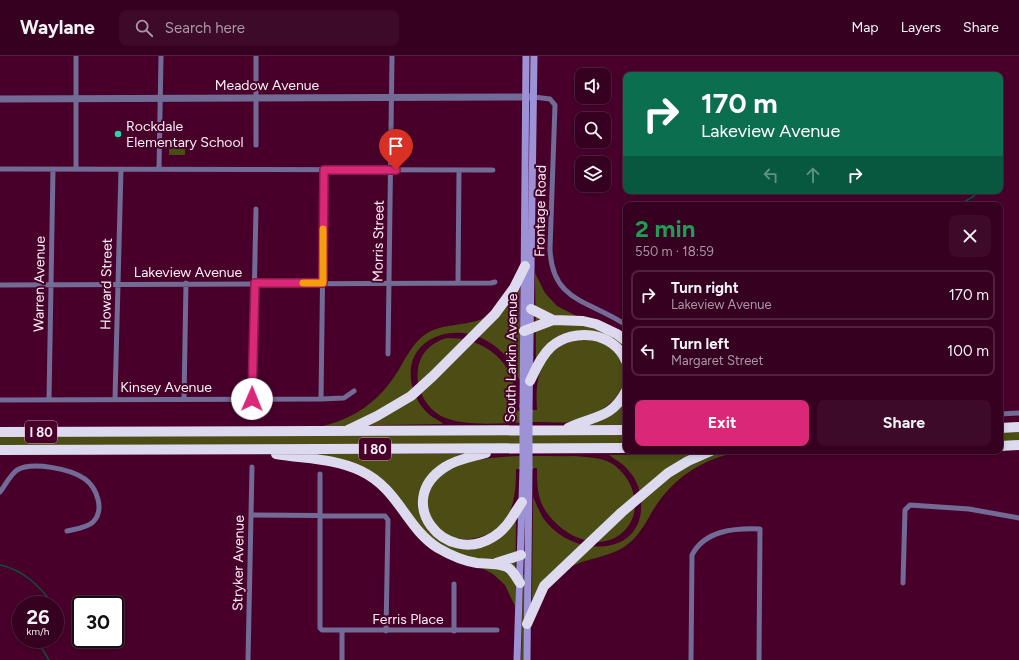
<!DOCTYPE html>
<meta charset="utf-8">
<style>
body{margin:0;font-family:Figtree,sans-serif;background:#3d0a29;color:#f1f3f6;height:100vh;display:flex;flex-direction:column;font-size:15px;white-space:nowrap}
*{box-sizing:border-box;margin:0}
p{font-size:13px;color:#aa97a5}
.icon{flex:none;width:22px;height:22px;fill:none;stroke:currentColor;stroke-width:2;stroke-linecap:round;stroke-linejoin:round}
.map{position:relative;flex:1;overflow:hidden}
.panel{position:absolute;left:623px;top:146px;width:380px;height:252px;display:flex;flex-direction:column;background:#360020;border-radius:8px;box-shadow:0 2px 6px #0003,0 0 0 1px #50223e}
.panel>*{flex:none}
.banner{position:absolute;left:623px;top:16px;width:380px;height:122px;border-radius:8px;box-shadow:0 2px 6px #0003,0 0 0 1px #50223e;background:#0b6e4f;color:#fff;overflow:hidden}
.buttons{position:absolute;left:575px;top:12px;display:grid;gap:8px}
.buttons a{display:grid;place-items:center;width:36px;height:36px;border-radius:8px;background:#360020;box-shadow:0 2px 6px #0003,0 0 0 1px #50223e;font-size:20px}
.speed{position:absolute;left:12px;top:540px;display:flex;gap:8px;font-size:20px;font-weight:700;text-align:center}
.speed>*{display:grid;place-content:center;width:52px;height:52px;border-radius:50%;background:#360020;box-shadow:0 2px 6px #0003,0 0 0 1px #50223e;line-height:1}
.speed small{font-size:10px;font-weight:400}
.speed .limit{border:2px solid #111;border-radius:6px;background:#fff;color:#111}
.pin{position:absolute;display:grid;place-items:center;width:34px;height:34px;color:#fff;margin:-41px -17px;border-radius:50% 50% 50% 0;rotate:-45deg;box-shadow:0 0 4px #0007}
.pin .icon{rotate:45deg}
.me{position:absolute;width:44px;margin:-22px;rotate:1deg;stroke-linejoin:round;filter:drop-shadow(0 0 3px #0008)}
.turn{display:flex;align-items:center;gap:14px;height:84px;padding:0 12px;font-size:18px}
.turn .icon{width:52px;height:52px;stroke-width:2.5}
.turn b{display:block;font-size:28px;line-height:34px}
.lanes{display:flex;align-items:center;height:38px;padding:0 12px;background:#0003;justify-content:center;gap:20px;direction:ltr}
.lanes .off{opacity:.35}
.round{display:grid;place-items:center;flex:none;width:42px;height:42px;border-radius:8px;background:#3d0a29}
.headline{display:flex;align-items:center;justify-content:space-between;height:68px;padding:0 12px}
h1{font-size:24px;font-weight:700;line-height:30px;color:#1e9e55}
.action{display:flex;gap:8px;margin-top:auto;padding:8px 12px}
.action a{flex:1;height:46px;border-radius:8px;background:#db2777;color:#fff;font-size:16px;font-weight:700;line-height:46px;text-align:center}
.action a+a{background:#3d0a29;color:#f1f3f6}
ul{padding:0;list-style:none}
li{display:flex;align-items:center;gap:12px;height:50px;margin:0 8px 6px;padding:0 4px;border:2px solid #50223e;border-radius:8px}
li div{flex:1}
li b{display:block;font-size:15px}
li em{font-style:normal}
header{display:flex;align-items:center;gap:24px;box-sizing:border-box;height:56px;padding:0 20px;background:#360020;border-bottom:1px solid #50223e}
header strong{font-size:19px}
nav{display:flex;gap:22px;margin-inline-start:auto;font-size:14px}
.search{width:280px;height:36px;background:#3d0a29;display:flex;align-items:center;gap:10px;box-sizing:border-box;padding:0 14px;border-radius:8px;color:#aa97a5;font-size:15px}
.map>svg:first-child{display:block}
.green{fill:#4b4d15}
.lines{fill:none;stroke-linecap:round;stroke-linejoin:round}
.stream{stroke:#0d503f;stroke-width:1.5}
.minor{stroke:#726b96;stroke-width:5}
.tertiary{stroke:#726b96;stroke-width:7}
.secondary{stroke:#9e92d7;stroke-width:7}
.motorway{stroke:#dddaf0;stroke-width:10}
.secondary-bridge{stroke:#9e92d7;stroke-width:7}
.route-casing{stroke:#8e194d;stroke-width:10}
.route{stroke:#db2777;stroke-width:7}
.slow{stroke:#f59e0b;stroke-width:7}
.poi-dot{fill:#2bd5ac;stroke:#48002b;stroke-width:1.5}
.labels{text-anchor:middle;stroke-width:4;stroke-linejoin:round;paint-order:stroke}
.shield{fill:#48002b;stroke:#c4a8b8;stroke-width:1}
.shield-label{font-size:13px;font-weight:bold;fill:#f9f0f4}
.street-label{font-size:14px;fill:#f9f0f4;stroke:#48002b}
.poi-label{font-size:14px;fill:#f9f0f4;stroke:#48002b;text-anchor:start}
</style>
<header>
<strong>Waylane</strong>
<div class="search"><svg class="icon" aria-label="search" viewBox="0 0 24 24"><circle cx="10" cy="10" r="6"/><path d="M15 15l6 6"/></svg>Search here</div>
<nav><a>Map</a><a>Layers</a><a>Share</a></nav>
</header>
<div class="map">
<svg width="1019" height="604" viewBox="0 0 1019 604">
<rect width="100%" height="100%" fill="#48002b"/>
<path class="green" d="M171 85 176 93 185 92V99H169V87Z
M535 217 545 237 557 250 602 273 626 288V299L580 276 536 306Z
M520 228V324C517 321 515 315 513 311 507 300 498 291 487 285 451 264 399 285 413 333 416 343 422 353 431 360 435 363 441 365 443 368L323 370C356 362 380 344 398 315 405 303 412 289 423 280 442 265 471 272 489 259 500 251 510 238 520 228Z
M447 282C476 281 506 298 513 327 516 336 514 346 515 355L537 354C536 338 536 322 544 307 559 279 606 273 621 305 636 335 604 356 579 364 567 368 552 366 539 366 512 366 468 372 443 361 426 353 415 332 418 313 420 297 432 286 447 282Z
M626 340V369H584Z
M1019 375V385L1000 386V376Z
M626 378V389L0 390V380Z
M733 397C700 405 674 422 655 451 647 464 640 479 628 488 611 502 587 501 569 512 557 519 544 541 532 543L533 441C537 449 540 459 547 467 576 502 646 501 641 444 640 433 636 422 628 414 623 407 615 404 609 399Z
M302 398H468L428 423 426 469 471 491 516 461 515 550 505 529 493 518 436 488 383 426Z
M574 400C585 401 597 401 607 405 633 417 646 455 623 476 596 501 552 474 541 446 537 435 537 424 537 412L516 413C516 442 513 469 483 480 435 497 404 439 451 411 454 409 461 408 465 407 500 397 538 401 574 400Z
M523 519H525L524 604H521Z"/>
<g class="lines">
<path class="stream" d="M959 149 974 140 978 135
M0 509C24 514 39 530 54 549
M55 550 61 561V567L55 571
M36 583 49 604"/>
<path class="minor" d="M256 0V89
M534 41 550 43 555 49 550 193C552 247 590 244 626 269
M0 113 493 114
M76 113V0
M159 113 161 0
M458 227 459 114
M0 229 491 227 495 226
M388 298 392 0
M49 343 53 113
M115 343 121 113
M184 343 186 227
M252 343 256 153
M321 343 324 114
M0 344 321 343 344 342 354 335
M1000 358 1019 357
M320 418V572L322 574H497
M0 436C5 430 10 419 17 414 32 405 71 413 85 423 97 432 105 454 93 466 87 472 75 473 67 475
M251 459 385 460 388 464 386 575
M903 527 905 454 910 449 969 453 1019 462
M454 575V528
M248 604 252 411
M342 604V575
M691 604 692 499C705 474 735 472 760 473L759 604"/>
<path class="tertiary" d="M0 43 532 41"/>
<path class="secondary" d="M523 350 526 0
M529 355 534 0
M517 604 523 412
M527 604 529 412"/>
<path class="motorway" d="M531 253 553 264 583 265 596 268 617 278 626 285
M524 275 553 264
M530 325C536 313 541 300 551 291 574 271 614 276 626 305
M568 372C592 360 612 363 626 335
M1000 372 1019 371
M348 374 377 360 411 340 433 320 495 258 514 232 525 210
M0 376 626 374
M1000 390 1019 389
M0 394 626 392
M486 397C472 401 457 403 445 411 392 445 445 511 493 481 507 473 513 459 522 446
M276 398C305 403 334 402 361 415 399 433 406 472 438 492 450 499 463 505 477 507 486 508 498 507 507 511 513 514 516 521 520 527
M496 507 521 499
M527 568 544 530 622 456 668 417 688 405 711 395"/>
<path class="secondary-bridge" d="M523 412V350
M529 412V355"/>
</g>
<g class="lines">
<defs>
<path id="route" d="M252 343 255 227H323L324 114H396"/>
</defs>
<use href="#route" class="route-casing"/>
<use href="#route" class="route"/>
<path class="slow" d="M303 227H323V173"/>
</g>
<circle class="poi-dot" cx="118" cy="78" r="4"/>
<g class="labels">
<g class="shield">
<rect x="25" y="365" width="32" height="22" rx="3"/>
<rect x="359" y="382" width="32" height="22" rx="3"/>
</g>
<g class="shield-label">
<text x="41" y="381">I 80</text>
<text x="375" y="398">I 80</text>
</g>
<g class="street-label">
<text x="267" y="34">Meadow Avenue</text>
<text transform="translate(540 155) rotate(-89)" y="5">Frontage Road</text>
<text transform="translate(378 185) rotate(-89)" y="5">Morris Street</text>
<text x="188" y="221">Lakeview Avenue</text>
<text transform="translate(39 228) rotate(-89)" y="5">Warren Avenue</text>
<text transform="translate(106 228) rotate(-89)" y="5">Howard Street</text>
<text transform="translate(511 302) rotate(-89)" y="5">South Larkin Avenue</text>
<text x="166" y="336">Kinsey Avenue</text>
<text transform="translate(238 507) rotate(-89)" y="5">Stryker Avenue</text>
<text x="408" y="568">Ferris Place</text>
</g>
<g class="poi-label">
<text x="126" y="75">Rockdale<tspan x="126" dy="16">Elementary School</tspan></text>
</g>
</g>
</svg>
<div class="buttons">
<a><svg class="icon" aria-label="sound" viewBox="0 0 24 24"><path d="M4 9h4l5-4v14l-5-4H4zM17 9q2 3 0 6"/></svg></a>
<a><svg class="icon" aria-label="search" viewBox="0 0 24 24"><circle cx="10" cy="10" r="6"/><path d="M15 15l6 6"/></svg></a>
<a><svg class="icon" aria-label="layers" viewBox="0 0 24 24"><path d="M12 4l9 5-9 5-9-5zM3 14l9 5 9-5"/></svg></a>
</div>
<div class="speed"><div>26<small>km/h</small></div><div class="limit">30</div></div>
<div class="pin" style="left:396px;top:114px;background:#d93025"><svg class="icon" aria-label="arrive" viewBox="0 0 24 24"><path d="M6 21V4h12l-3 4 3 4H6"/></svg></div>
<svg class="me" style="left:252px;top:343px" viewBox="-20 -20 40 40"><circle r="19" fill="#fff"/><path d="M0-13L10 11 0 6-10 11z" fill="#db2777"/></svg>
<div class="banner">
<div class="turn"><svg class="icon" aria-label="right" viewBox="0 0 24 24"><path d="M7 20v-9h11M14 6l5 5-5 5"/></svg><div><b>170 m</b>Lakeview Avenue</div></div>
<div class="lanes"><svg class="icon off" aria-label="left" viewBox="0 0 24 24"><path d="M17 20v-9H6M10 6l-5 5 5 5"/></svg><svg class="icon off" aria-label="ahead" viewBox="0 0 24 24"><path d="M12 20V5M6 11l6-6 6 6"/></svg><svg class="icon" aria-label="right" viewBox="0 0 24 24"><path d="M7 20v-9h11M14 6l5 5-5 5"/></svg></div>
</div>
<section class="panel">
<div class="headline"><div><h1>2 min</h1><p>550 m · 18:59</p></div><a class="round"><svg class="icon" aria-label="close" viewBox="0 0 24 24"><path d="M6 6l12 12M18 6L6 18"/></svg></a></div>
<ul>
<li><svg class="icon" aria-label="right" viewBox="0 0 24 24"><path d="M7 20v-9h11M14 6l5 5-5 5"/></svg><div><b>Turn right</b><p>Lakeview Avenue</p></div><em>170 m</em></li>
<li><svg class="icon" aria-label="left" viewBox="0 0 24 24"><path d="M17 20v-9H6M10 6l-5 5 5 5"/></svg><div><b>Turn left</b><p>Margaret Street</p></div><em>100 m</em></li>
</ul>
<div class="action"><a>Exit</a><a>Share</a></div>
</section>
</div>
